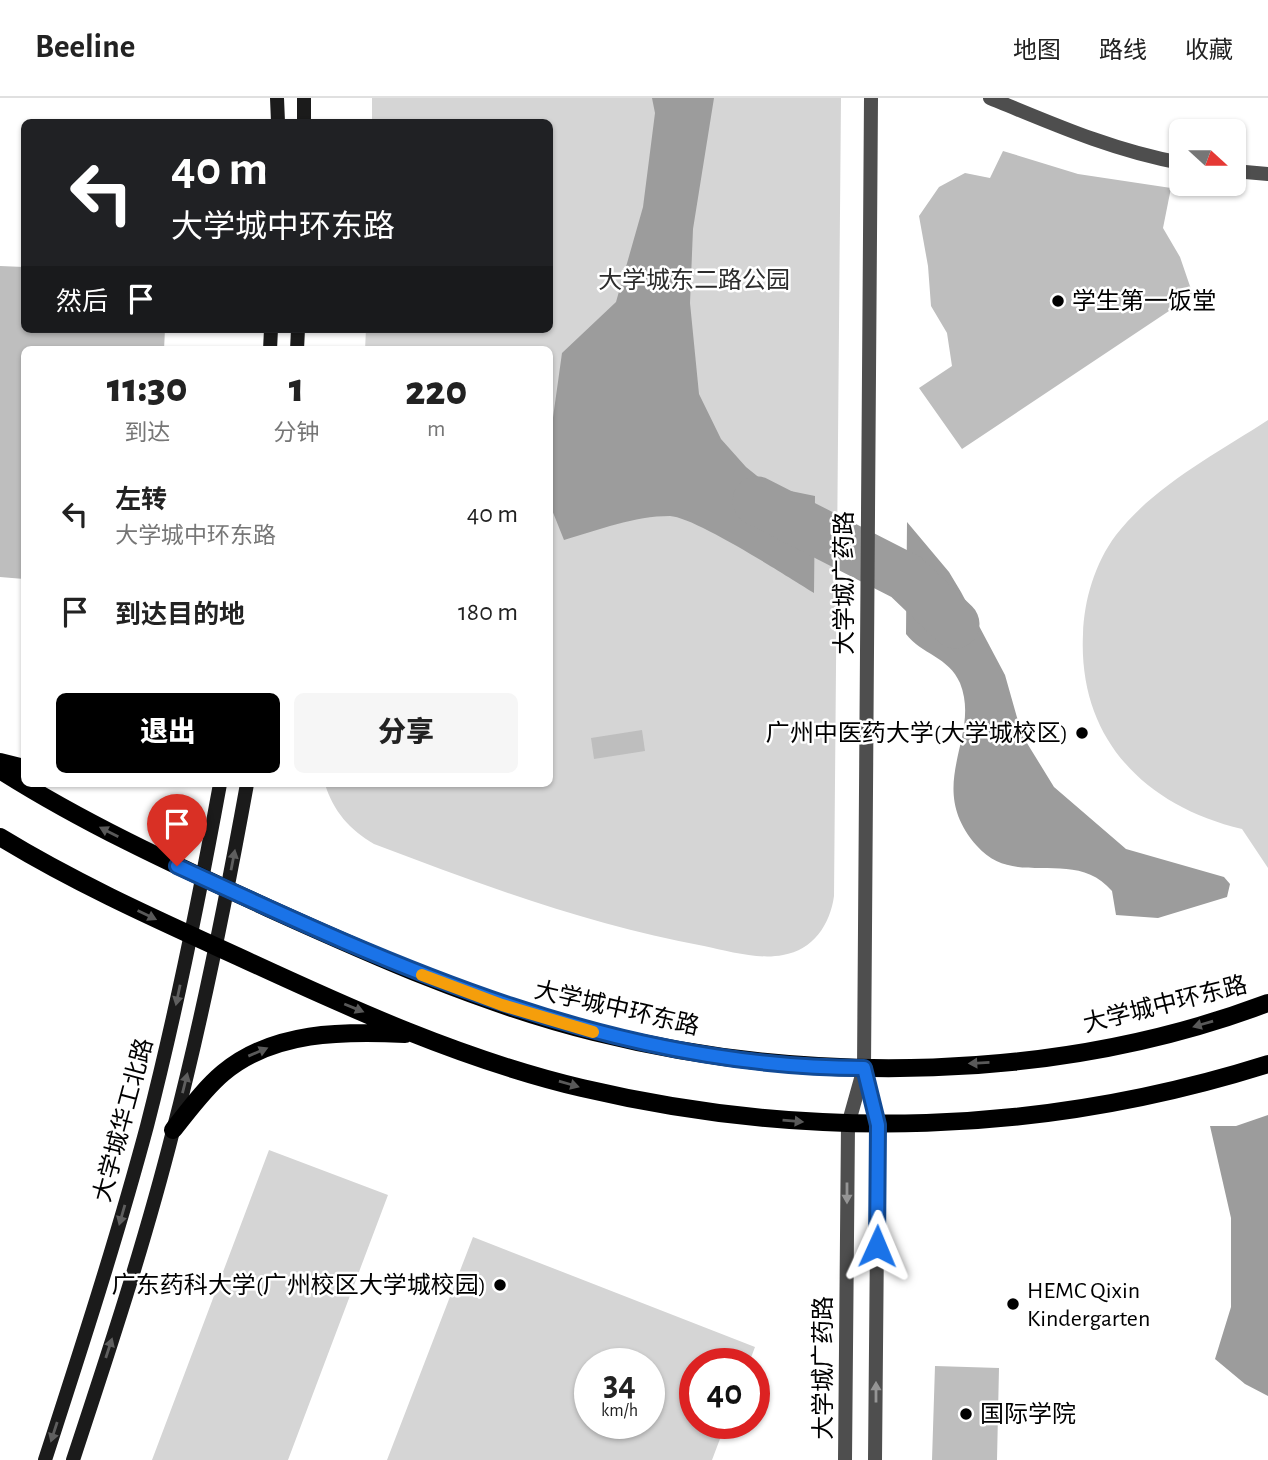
<!DOCTYPE html>
<html lang="zh">
<meta charset="utf-8">
<style>
body{margin:0;font-family:"Alegreya Sans","Noto Sans SC",sans-serif;background:#f6f6f6;color:#222;height:100vh;display:flex;flex-direction:column;font-size:26px;white-space:nowrap}
*{box-sizing:border-box;margin:0}
p{font-size:23px;color:#767676}
.icon{flex:none;width:38px;height:38px;fill:none;stroke:currentColor;stroke-width:2;stroke-linecap:round;stroke-linejoin:round}
.map{position:relative;flex:1;overflow:hidden}
.side{position:absolute;left:21px;top:248px;width:532px;height:441px;display:flex;flex-direction:column;background:#fff;border-radius:10px;box-shadow:0 2px 5px #0004}
.side>*{flex:none}
.top-card{position:absolute;left:21px;top:21px;width:532px;height:214px;border-radius:10px;box-shadow:0 2px 5px #0004;background:#202124;color:#fff;overflow:hidden}
.needle{width:46px;rotate:111deg}
.buttons{position:absolute;left:1169px;top:21px;display:grid;gap:14px}
.buttons a{display:grid;place-items:center;width:77px;height:77px;border-radius:10px;background:#fff;box-shadow:0 2px 5px #0004;font-size:35px}
.speed{position:absolute;left:574px;top:1250px;display:flex;gap:14px;font-size:35px;font-weight:700;text-align:center}
.speed>*{display:grid;place-content:center;width:91px;height:91px;border-radius:50%;background:#fff;box-shadow:0 2px 5px #0004;line-height:1}
.speed small{font-size:18px;font-weight:400}
.speed .limit{border:10px solid #d22;background:#fff;color:#111}
.pin{position:absolute;display:grid;place-items:center;width:60px;height:60px;color:#fff;margin:-72px -30px;border-radius:50% 50% 50% 0;rotate:-45deg;box-shadow:0 0 7px #0007}
.pin .icon{rotate:45deg}
.me{position:absolute;width:77px;margin:-38px;rotate:1deg;stroke-linejoin:round;filter:drop-shadow(0 0 5px #0008)}
.turn{display:flex;align-items:center;gap:24px;height:147px;padding:0 35px;font-size:32px}
.turn .icon{width:91px;height:91px;stroke-width:2.5}
.turn b{display:block;font-size:49px;line-height:60px}
.then{display:flex;align-items:center;height:66px;padding:0 35px;background:#0003;gap:14px;font-size:26px}
.eta{display:flex;justify-content:space-evenly;align-items:center;height:119px;text-align:center}
.eta b{font-size:42px;font-weight:800;line-height:49px}
.primary-button{display:flex;gap:14px;margin-top:auto;padding:14px 35px}
.primary-button a{flex:1;height:80px;border-radius:10px;background:#000;color:#fff;font-size:28px;font-weight:800;line-height:80px;text-align:center}
.primary-button a+a{background:#f6f6f6;color:#222}
ul{padding:0;list-style:none}
li{display:flex;align-items:center;gap:21px;height:98px;padding:0 35px}
li div{flex:1}
li b{display:block;font-size:26px}
li em{font-style:normal}
header{display:flex;align-items:center;gap:42px;box-sizing:border-box;height:98px;padding:0 35px;background:#fff;border-bottom:2px solid #e0e0e0}
header strong{font-size:33px}
nav{display:flex;gap:38px;margin-inline-start:auto;font-size:24px}
.map>svg:first-child{display:block}
.green{fill:#d5d5d5;fill-rule:evenodd}
.water{fill:#9c9c9c}
.lines{fill:none;stroke-linecap:round;stroke-linejoin:round}
.river{stroke:#9c9c9c;stroke-width:49}
.building{fill:#bebebe}
.service{stroke:#4e4e4e;stroke-width:14}
.tertiary{stroke:#4e4e4e;stroke-width:14}
.secondary{stroke:#1b1b1b;stroke-width:14}
.primary{stroke:#000;stroke-width:18}
.oneway{fill:#595959}
.oneway2{fill:#5f5f5f}
.oneway3{fill:#959595}
.route-casing{stroke:#114b97;stroke-width:18}
.route{stroke:#1a73e8;stroke-width:12}
.slow{stroke:#f59e0b;stroke-width:12}
.poi-dot{fill:#000;stroke:#fff;stroke-width:2.5}
.labels{text-anchor:middle;stroke-width:5;stroke-linejoin:round;paint-order:stroke}
.park-label{font-size:24px;fill:#2c2c2c;stroke:#fff}
.poi-label{font-size:24px;fill:#000;stroke:#fff;text-anchor:start}
.street-label{font-size:24px;fill:#000;stroke:#fff}
</style>
<header>
<strong>Beeline</strong>
<nav><a>地图</a><a>路线</a><a>收藏</a></nav>
</header>
<div class="map">
<svg width="1268" height="1362" viewBox="0 0 1268 1362">
<rect width="100%" height="100%" fill="#fff"/>
<path class="green" d="M372 0H841L834 798C830 827 813 852 783 857 758 862 728 853 704 848 589 827 482 787 374 746 350 732 333 713 325 686H550V252H365L366 231H550V24H372Z
M1268 322V770L1242 731C1145 708 1078 641 1083 536 1084 502 1095 465 1116 437 1155 387 1216 356 1268 322Z
M269 1052 388 1097 288 1362H152Z
M473 1139 755 1249 749 1265H695V1325H726L712 1362H387ZM649 1265V1325H590V1265Z"/>
<path class="water" d="M652 0H714L693 131 690 205 699 296 721 341 746 369 771 389 815 398 814 495C788 479 695 419 670 418 634 418 599 432 564 442L550 407V341L562 255 616 204 643 109 655 15Z
M907 424 949 474 961 494 1005 577 1022 637 1054 689 1126 751 1224 779 1230 786 1227 799 1158 820 1116 817 1112 793C1074 748 1015 792 977 748 923 687 982 640 960 585 949 559 921 556 906 536Z
M1268 1017V1298L1245 1286 1215 1261 1231 1209V1120L1210 1028H1236Z"/>
<g class="lines">
<path class="river" d="M757 403 906 479 955 526"/>
</g>
<path class="building" d="M1003 53 1078 76 1171 90 1163 130 1180 159 1193 197 962 351 919 290 952 268 947 235 931 208 928 168 919 118 939 89 965 75 990 80Z
M0 168 24 169V231H165L164 252H24V481L0 479Z
M642 632 645 653 594 661 591 640Z
M935 1268 999 1270 997 1362H932Z"/>
<g class="lines">
<path class="service" d="M990 0C1053 26 1114 53 1181 65
M1234 73 1268 76
M864 970 871 0"/>
<path class="tertiary" d="M864 971 878 1027 875 1362
M845 1362 848 1027 864 970"/>
<path class="secondary" d="M277 0 278 24
M304 24V0
M270 252 271 231
M297 252 298 231
M45 1362C81 1251 117 1140 147 1028 176 915 199 801 220 686
M73 1362C109 1253 145 1144 173 1033 203 918 226 802 247 686"/>
<path class="primary" d="M0 664 24 670
M0 672C85 726 177 768 268 810 374 858 481 906 594 934 810 988 1058 984 1268 905
M0 739C77 786 158 822 239 859 349 910 463 962 582 990 811 1044 1043 1037 1268 966
M173 1032C189 1012 204 991 223 975 273 933 343 933 405 936"/>
</g>
<defs><path id="oneway-solid" d="M-6-.8H1V-3.2L6.5 0L1 3.2V.8H-6Z" transform="scale(1.75)"/></defs>
<g class="oneway">
<use href="#oneway-solid" transform="translate(109 734) rotate(-153)"/>
<use href="#oneway-solid" transform="translate(147 817) rotate(26)"/>
<use href="#oneway-solid" transform="translate(354 910) rotate(22)"/>
<use href="#oneway-solid" transform="translate(1203 926) rotate(164)"/>
<use href="#oneway-solid" transform="translate(258 954) rotate(-23)"/>
<use href="#oneway-solid" transform="translate(979 965) rotate(177)"/>
<use href="#oneway-solid" transform="translate(569 986) rotate(16)"/>
<use href="#oneway-solid" transform="translate(793 1023) rotate(5)"/>
</g>
<g class="oneway2">
<use href="#oneway-solid" transform="translate(233 762) rotate(-79)"/>
<use href="#oneway-solid" transform="translate(178 897) rotate(102)"/>
<use href="#oneway-solid" transform="translate(185 985) rotate(-76)"/>
<use href="#oneway-solid" transform="translate(122 1117) rotate(106)"/>
<use href="#oneway-solid" transform="translate(109 1250) rotate(-72)"/>
<use href="#oneway-solid" transform="translate(54 1334) rotate(108)"/>
</g>
<g class="oneway3">
<use href="#oneway-solid" transform="translate(847 1095) rotate(90)"/>
<use href="#oneway-solid" transform="translate(876 1294) rotate(-90)"/>
</g>
<g class="lines">
<defs>
<path id="route" d="M177 768C398 870 614 970 864 970L878 1027 877 1148"/>
</defs>
<use href="#route" class="route-casing"/>
<use href="#route" class="route"/>
<path class="slow" d="M422 877 502 907 593 934"/>
</g>
<g class="poi-dot">
<circle cx="1058" cy="203" r="7"/>
<circle cx="1082" cy="635" r="7"/>
<circle cx="500" cy="1187" r="7"/>
<circle cx="1013" cy="1206" r="7"/>
<circle cx="966" cy="1316" r="7"/>
</g>
<g class="labels">
<g class="park-label">
<text x="694" y="190">大学城东二路公园</text>
</g>
<g class="poi-label">
<text x="1072" y="211">学生第一饭堂</text>
<text x="1068" y="643" text-anchor="end">广州中医药大学(大学城校区)</text>
<text x="486" y="1195" text-anchor="end">广东药科大学(广州校区大学城校园)</text>
<text x="1027" y="1200">HEMC Qixin<tspan x="1027" dy="28">Kindergarten</tspan></text>
<text x="980" y="1324">国际学院</text>
</g>
<g class="street-label">
<text transform="translate(844 485) rotate(-90)" y="8">大学城广药路</text>
<text transform="translate(1165 906) rotate(-14)" y="8">大学城中环东路</text>
<text transform="translate(617 910) rotate(13)" y="8">大学城中环东路</text>
<text transform="translate(123 1022) rotate(-75)" y="8">大学城华工北路</text>
<text transform="translate(823 1270) rotate(-90)" y="8">大学城广药路</text>
</g>
</g>
</svg>
<div class="buttons">
<a><svg class="needle" viewBox="-14 -14 28 28"><path d="M0-13l5 13h-10z" fill="#e53935"/><path d="M0 13l5-13h-10z" fill="#767676"/></svg></a>
</div>
<div class="speed"><div>34<small>km/h</small></div><div class="limit">40</div></div>
<div class="pin" style="left:177px;top:768px;background:#d93025"><svg class="icon" aria-label="arrive" viewBox="0 0 24 24"><path d="M6 21V4h12l-3 4 3 4H6"/></svg></div>
<svg class="me" style="left:877px;top:1148px" viewBox="-20 -20 40 40"><path d="M0-17L14 15 0 8-14 15z" fill="#1a73e8" stroke="#fff" stroke-width="4"/></svg>
<div class="top-card">
<div class="turn"><svg class="icon" aria-label="left" viewBox="0 0 24 24"><path d="M17 20v-9H6M10 6l-5 5 5 5"/></svg><div><b>40 m</b>大学城中环东路</div></div>
<div class="then">然后<svg class="icon" aria-label="arrive" viewBox="0 0 24 24"><path d="M6 21V4h12l-3 4 3 4H6"/></svg></div>
</div>
<section class="side">
<div class="eta">
<div><b>11:30</b><p>到达</p></div>
<div><b>1</b><p>分钟</p></div>
<div><b>220</b><p>m</p></div>
</div>
<ul>
<li><svg class="icon" aria-label="left" viewBox="0 0 24 24"><path d="M17 20v-9H6M10 6l-5 5 5 5"/></svg><div><b>左转</b><p>大学城中环东路</p></div><em>40 m</em></li>
<li><svg class="icon" aria-label="arrive" viewBox="0 0 24 24"><path d="M6 21V4h12l-3 4 3 4H6"/></svg><div><b>到达目的地</b></div><em>180 m</em></li>
</ul>
<div class="primary-button"><a>退出</a><a>分享</a></div>
</section>
</div>
